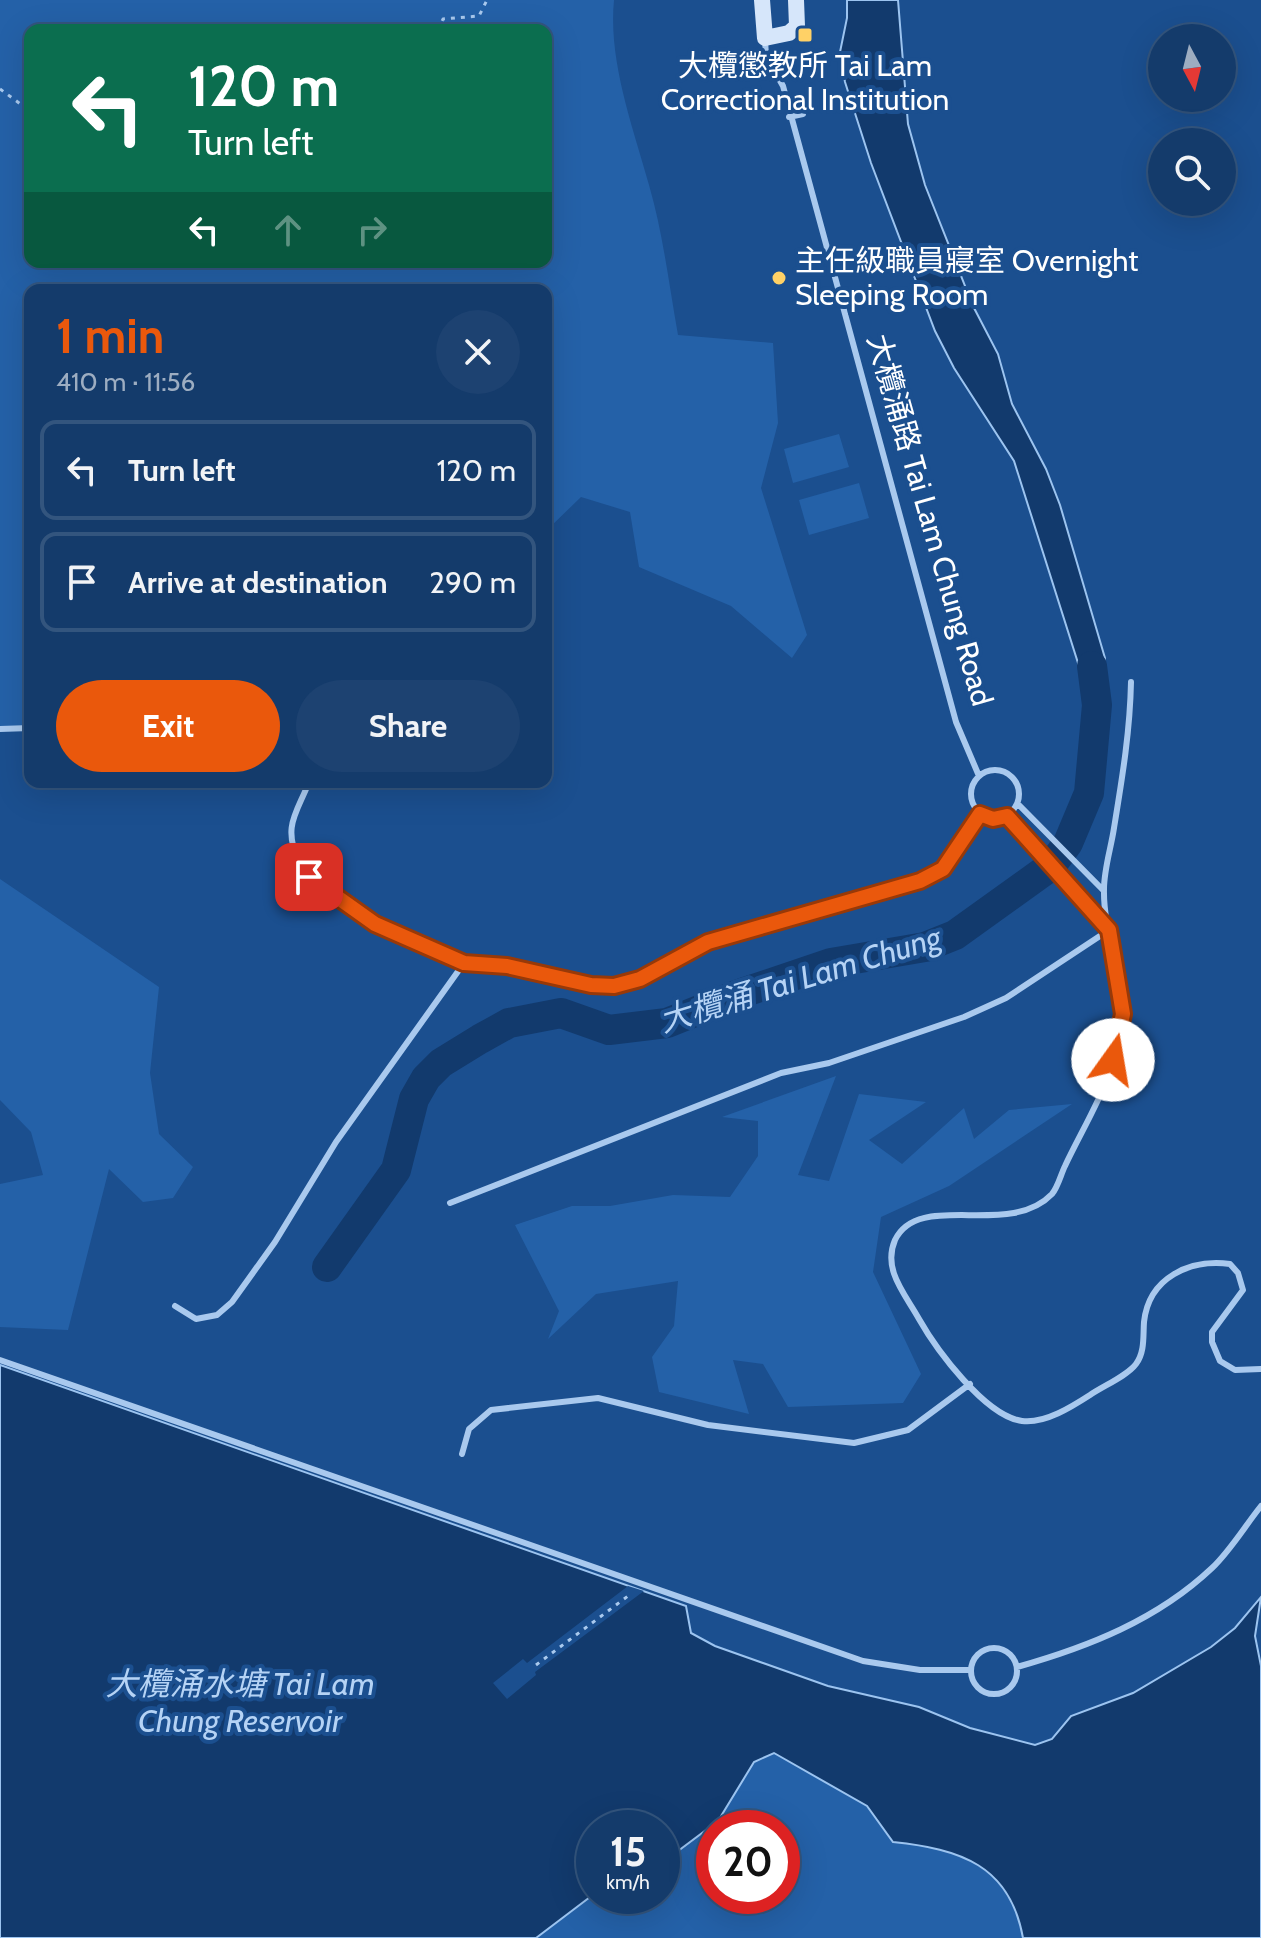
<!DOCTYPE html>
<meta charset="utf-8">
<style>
body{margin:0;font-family:Cabin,"Noto Sans TC",sans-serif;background:#1d4271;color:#f1f3f6;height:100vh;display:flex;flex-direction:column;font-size:30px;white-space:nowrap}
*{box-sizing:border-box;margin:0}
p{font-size:26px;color:#9dadc1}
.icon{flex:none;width:44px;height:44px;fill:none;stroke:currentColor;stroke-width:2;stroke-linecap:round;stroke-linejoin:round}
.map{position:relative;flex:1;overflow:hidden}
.sheet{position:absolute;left:24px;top:284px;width:528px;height:504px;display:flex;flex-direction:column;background:#143b6b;border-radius:16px;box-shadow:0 8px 32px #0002,0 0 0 2px #33557e}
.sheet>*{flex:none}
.hud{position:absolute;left:24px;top:24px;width:528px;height:244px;border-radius:16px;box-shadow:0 8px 32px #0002,0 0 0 2px #33557e;background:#0b6e4f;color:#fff;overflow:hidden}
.needle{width:52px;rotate:173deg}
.tools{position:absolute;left:1148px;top:24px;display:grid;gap:16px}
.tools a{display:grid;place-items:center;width:88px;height:88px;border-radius:50%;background:#143b6b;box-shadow:0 8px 32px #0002,0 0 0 2px #33557e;font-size:40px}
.speed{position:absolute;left:576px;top:1810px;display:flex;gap:16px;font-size:40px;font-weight:700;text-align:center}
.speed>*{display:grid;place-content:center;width:104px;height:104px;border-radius:50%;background:#143b6b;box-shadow:0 8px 32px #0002,0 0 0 2px #33557e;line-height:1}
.speed small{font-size:20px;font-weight:400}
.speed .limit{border:12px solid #d22;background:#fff;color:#111}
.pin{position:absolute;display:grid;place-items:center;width:68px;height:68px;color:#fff;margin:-34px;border-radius:16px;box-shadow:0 4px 12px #0006}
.me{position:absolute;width:88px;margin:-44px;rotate:13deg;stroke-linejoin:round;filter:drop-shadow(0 0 6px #0008)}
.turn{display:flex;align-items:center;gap:28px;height:168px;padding:0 32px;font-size:36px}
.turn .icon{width:104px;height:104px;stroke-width:2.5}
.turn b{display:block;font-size:56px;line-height:68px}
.lanes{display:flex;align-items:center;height:76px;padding:0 32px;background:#0003;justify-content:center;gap:40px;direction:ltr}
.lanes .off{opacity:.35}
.round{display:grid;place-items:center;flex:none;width:84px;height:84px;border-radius:42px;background:#1d4271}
.overview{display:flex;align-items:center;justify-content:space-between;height:136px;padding:0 32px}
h1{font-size:48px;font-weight:800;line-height:60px;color:#ea580c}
.primary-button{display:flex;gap:16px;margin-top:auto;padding:16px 32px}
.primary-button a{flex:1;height:92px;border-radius:48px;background:#ea580c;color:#fff;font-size:32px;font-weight:800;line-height:92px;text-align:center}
.primary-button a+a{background:#1d4271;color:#f1f3f6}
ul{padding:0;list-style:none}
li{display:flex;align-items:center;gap:24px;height:100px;margin:0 16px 12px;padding:0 16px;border:4px solid #33557e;border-radius:16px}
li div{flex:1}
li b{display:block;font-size:30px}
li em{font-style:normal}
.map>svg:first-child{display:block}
.green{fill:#2461a8;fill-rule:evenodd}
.water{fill:#123a6d;stroke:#9cc4f0;stroke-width:2}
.pier{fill:#1b4f8f}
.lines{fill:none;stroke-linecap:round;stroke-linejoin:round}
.river{stroke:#123a6d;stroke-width:30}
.path{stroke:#a9c9ee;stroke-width:3;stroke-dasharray:4 6;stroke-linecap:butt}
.lane{stroke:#a9c9ee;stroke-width:6}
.secondary{stroke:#d6e6fa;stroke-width:16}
.route-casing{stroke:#983908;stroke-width:20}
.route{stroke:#ea580c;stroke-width:14}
.poi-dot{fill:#ffd166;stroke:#1b4f8f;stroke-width:3}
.labels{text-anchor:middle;stroke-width:8;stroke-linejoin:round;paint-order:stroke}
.poi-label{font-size:30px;fill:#fff;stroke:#1b4f8f}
.street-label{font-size:30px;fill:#fff;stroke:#1b4f8f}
.water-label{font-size:32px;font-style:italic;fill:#b5d3f5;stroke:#1b4f8f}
</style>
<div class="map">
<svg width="1261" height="1938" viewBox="0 0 1261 1938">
<rect width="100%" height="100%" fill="#1b4f8f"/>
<path class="green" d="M0 0H614C608 61 633 127 649 185 663 233 669 285 678 335L773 343 778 423 761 488 807 635 792 658 731 606 639 567 630 512 581 497 546 531V290H30V727L0 731ZM30 30H546V262H30Z
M839 434 849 467 793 483 784 449Z
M859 483 869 518 809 535 799 500Z
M0 879 159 987 150 1073 159 1134 193 1167 173 1198 143 1202 109 1169 68 1330 0 1327V1184L43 1175 31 1132 0 1100Z
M836 1076 798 1175 829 1181 859 1094 926 1102 869 1140 902 1164 964 1108 974 1139 1009 1110 1072 1104 949 1186 881 1217 873 1272 921 1374 903 1403 788 1407 763 1364 733 1360 749 1414 659 1392 652 1357 674 1326 678 1281 596 1294 548 1339 559 1311 515 1225 572 1206H610L673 1195 730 1197 758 1156V1121L722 1117Z
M774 1753 867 1806 893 1842C960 1849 1010 1865 1023 1938H536L594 1894 662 1896V1863L718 1821 754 1762ZM714 1828H782V1896H714Z"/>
<path class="water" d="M847 0H898L908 124 925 185 973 306 998 354 1012 404 1046 469 1060 505 1105 658 1102 696 1097 705 1085 685 1014 461 954 368 935 331 871 163 845 82 840 52 847 18Z
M0 1365 686 1606 691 1633 715 1646 828 1686 919 1707 970 1728 1035 1745 1052 1739 1071 1716 1133 1693 1211 1647 1235 1628 1261 1597 1255 1636 1261 1666V1938H1023C1010 1865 960 1849 893 1842L867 1806 774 1753 754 1762 718 1821 662 1863V1828H594V1894L536 1938H0Z"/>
<path class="pier" d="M628 1586 644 1591 535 1672 536 1675 507 1699 493 1683 523 1659 527 1663Z"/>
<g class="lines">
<path class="river" d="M327 1267 396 1170 414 1099 426 1078 441 1063 480 1039 509 1023 561 1013 609 1030 667 1023 742 993 831 963 925 947 955 935 1051 866 1068 843 1089 793 1097 705 1092 666"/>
<path class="path" d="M438 30 443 19 479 16 487 0
M0 89 30 111
M536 1665 632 1593"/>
<path class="lane" d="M765 40 766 56 783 86 956 722 979 776
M789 117 803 114
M1131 682C1130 732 1122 779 1114 828 1111 848 1104 869 1104 889 1103 930 1122 970 1123 1011 1123 1065 1087 1119 1065 1166 1061 1174 1058 1187 1052 1194 1009 1239 919 1190 895 1240 882 1270 906 1295 919 1319 936 1349 985 1416 1022 1421 1045 1424 1073 1406 1090 1395 1103 1386 1127 1376 1136 1364 1145 1352 1143 1336 1144 1322 1149 1277 1190 1259 1230 1264L1238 1273 1243 1290 1212 1332V1342L1220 1361 1235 1370 1261 1369
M0 729 30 728
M971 794a24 24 0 1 1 48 0a24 24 0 1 1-48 0Z
M309 782C297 813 282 826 299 862 317 899 422 950 462 962 482 969 507 966 528 971 555 977 584 987 611 986 648 984 677 953 710 941 778 916 850 900 920 881L943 869 980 814
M1018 804 1103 890
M450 1203 781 1073 829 1063 964 1017 1006 998 1109 930 1007 816
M175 1306 196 1319 217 1315 232 1302 275 1242 336 1142 464 963
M0 1360 863 1661 920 1670H970
M462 1454 469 1429 491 1410 598 1398 708 1425 854 1443 908 1430 970 1384
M971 1671a23 23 0 1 1 46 0a23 23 0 1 1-46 0Z
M1017 1667C1088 1647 1157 1620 1212 1568 1230 1551 1245 1526 1261 1506"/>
<path class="secondary" d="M762 0 765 38 789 33 797 26 796 0"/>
</g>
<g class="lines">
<defs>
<path id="route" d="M309 877 375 924 464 963 507 966 591 985 614 986 640 979 708 942 920 881 943 869 980 814 993 819 1007 816 1109 930 1123 1014 1113 1060"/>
</defs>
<use href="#route" class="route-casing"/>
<use href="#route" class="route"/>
</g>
<g class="poi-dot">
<rect x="797" y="27" width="16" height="16" rx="4"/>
<circle cx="779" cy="278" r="8"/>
</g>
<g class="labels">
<g class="poi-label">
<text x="805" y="76">大欖懲教所 Tai Lam<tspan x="805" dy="34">Correctional Institution</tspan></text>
<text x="795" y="271" text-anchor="start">主任級職員寢室 Overnight<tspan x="795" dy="34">Sleeping Room</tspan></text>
</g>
<g class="street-label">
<text transform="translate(930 520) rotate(74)" y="10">大欖涌路 Tai Lam Chung Road</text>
</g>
<g class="water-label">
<text transform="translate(800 979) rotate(-17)" y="11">大欖涌 Tai Lam Chung</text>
<text x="240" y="1695">大欖涌水塘 Tai Lam<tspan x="240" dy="37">Chung Reservoir</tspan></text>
</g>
</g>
</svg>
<div class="tools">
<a><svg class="needle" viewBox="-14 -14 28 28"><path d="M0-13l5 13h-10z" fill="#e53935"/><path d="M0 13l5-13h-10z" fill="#9dadc1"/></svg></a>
<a><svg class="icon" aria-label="search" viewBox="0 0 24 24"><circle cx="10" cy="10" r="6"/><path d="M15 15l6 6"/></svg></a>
</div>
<div class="speed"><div>15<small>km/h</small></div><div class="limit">20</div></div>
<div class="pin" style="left:309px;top:877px;background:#d93025"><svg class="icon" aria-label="arrive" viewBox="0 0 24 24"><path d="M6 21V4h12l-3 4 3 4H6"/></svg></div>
<svg class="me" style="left:1113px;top:1060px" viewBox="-20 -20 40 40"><circle r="19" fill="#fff"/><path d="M0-13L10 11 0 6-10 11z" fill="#ea580c"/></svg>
<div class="hud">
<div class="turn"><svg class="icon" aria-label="left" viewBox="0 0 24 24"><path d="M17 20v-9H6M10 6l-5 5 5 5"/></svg><div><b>120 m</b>Turn left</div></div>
<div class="lanes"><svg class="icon" aria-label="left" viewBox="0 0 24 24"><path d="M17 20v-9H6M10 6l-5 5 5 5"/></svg><svg class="icon off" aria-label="ahead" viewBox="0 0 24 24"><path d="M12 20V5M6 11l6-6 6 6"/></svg><svg class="icon off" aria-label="right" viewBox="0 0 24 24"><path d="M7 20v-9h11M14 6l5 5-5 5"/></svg></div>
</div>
<section class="sheet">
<div class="overview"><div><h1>1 min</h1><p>410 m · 11:56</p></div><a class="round"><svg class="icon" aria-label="close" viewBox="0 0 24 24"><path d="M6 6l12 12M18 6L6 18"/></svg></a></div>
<ul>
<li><svg class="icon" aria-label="left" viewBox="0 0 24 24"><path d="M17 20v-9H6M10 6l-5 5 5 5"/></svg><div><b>Turn left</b></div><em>120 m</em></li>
<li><svg class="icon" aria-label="arrive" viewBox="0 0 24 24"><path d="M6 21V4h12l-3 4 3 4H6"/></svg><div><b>Arrive at destination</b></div><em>290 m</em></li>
</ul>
<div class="primary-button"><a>Exit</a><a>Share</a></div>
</section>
</div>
